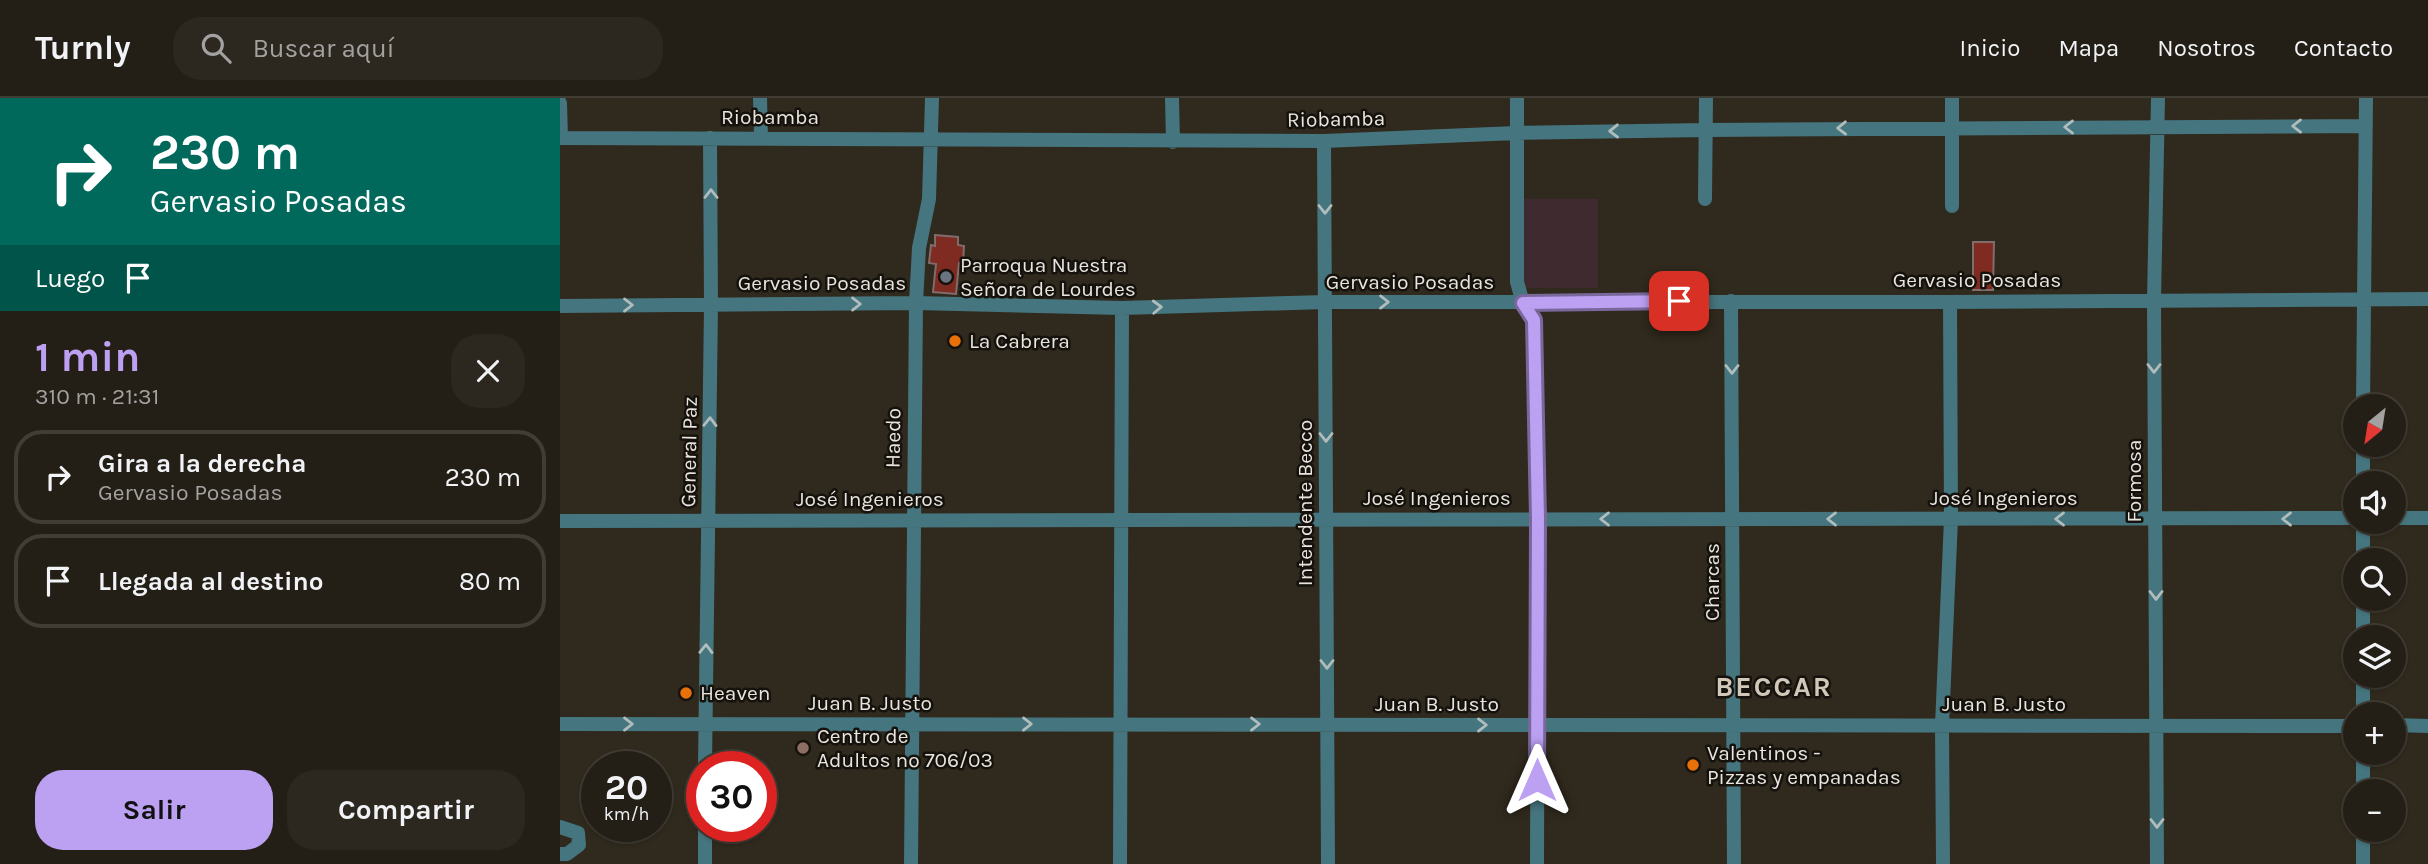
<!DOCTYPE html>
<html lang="es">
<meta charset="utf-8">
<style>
body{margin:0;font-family:Karla,sans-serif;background:#2c271f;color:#f1f3f6;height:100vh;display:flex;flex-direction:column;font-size:26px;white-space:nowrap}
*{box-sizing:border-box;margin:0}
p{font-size:23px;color:#a3a2a1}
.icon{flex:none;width:38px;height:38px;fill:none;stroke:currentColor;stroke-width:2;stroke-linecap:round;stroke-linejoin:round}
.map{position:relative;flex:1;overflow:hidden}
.panel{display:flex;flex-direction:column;background:#241f16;width:560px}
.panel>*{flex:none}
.top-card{background:#00695c;color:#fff;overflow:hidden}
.needle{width:46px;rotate:210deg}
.fabs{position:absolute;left:1783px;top:296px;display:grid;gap:14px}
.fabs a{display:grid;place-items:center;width:63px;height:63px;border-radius:50%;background:#241f16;box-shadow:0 2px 5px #0004,0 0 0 2px #413d35;font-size:35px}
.speed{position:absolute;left:21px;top:653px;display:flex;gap:14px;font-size:35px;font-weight:700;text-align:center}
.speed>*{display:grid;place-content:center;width:91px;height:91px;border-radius:50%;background:#241f16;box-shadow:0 2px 5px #0004,0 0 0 2px #413d35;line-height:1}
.speed small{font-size:18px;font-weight:400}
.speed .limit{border:10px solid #d22;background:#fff;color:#111}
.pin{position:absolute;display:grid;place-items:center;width:60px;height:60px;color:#fff;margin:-30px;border-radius:14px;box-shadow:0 4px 10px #0006}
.me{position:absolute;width:77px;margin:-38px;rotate:0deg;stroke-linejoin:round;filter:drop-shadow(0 0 5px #0008)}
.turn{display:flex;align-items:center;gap:24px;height:147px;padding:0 35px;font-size:32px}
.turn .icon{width:91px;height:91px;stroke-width:2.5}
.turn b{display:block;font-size:49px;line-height:60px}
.then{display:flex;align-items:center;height:66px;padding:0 35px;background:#0003;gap:14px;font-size:26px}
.round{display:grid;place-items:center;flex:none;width:74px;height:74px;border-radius:28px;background:#2c271f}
.head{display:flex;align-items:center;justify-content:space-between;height:119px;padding:0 35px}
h1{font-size:42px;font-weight:700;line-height:52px;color:#bca0f2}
.cta{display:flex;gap:14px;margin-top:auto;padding:14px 35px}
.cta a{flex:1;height:80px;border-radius:28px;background:#bca0f2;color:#111;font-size:28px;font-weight:700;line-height:80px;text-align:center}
.cta a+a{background:#2c271f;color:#f1f3f6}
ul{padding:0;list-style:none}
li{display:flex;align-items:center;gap:21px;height:94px;margin:0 14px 10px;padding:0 21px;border:4px solid #413d35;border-radius:28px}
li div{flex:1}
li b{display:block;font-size:26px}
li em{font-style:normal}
header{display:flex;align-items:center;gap:42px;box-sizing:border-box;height:98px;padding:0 35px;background:#241f16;border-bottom:2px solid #413d35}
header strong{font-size:33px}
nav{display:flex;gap:38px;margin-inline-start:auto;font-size:24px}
.search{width:490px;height:63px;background:#2c271f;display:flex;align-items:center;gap:18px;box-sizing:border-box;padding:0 24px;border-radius:28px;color:#a3a2a1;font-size:26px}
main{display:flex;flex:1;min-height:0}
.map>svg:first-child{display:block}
.education{fill:#3f2b2f}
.building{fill:#802b21;stroke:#7e6d6a;stroke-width:2}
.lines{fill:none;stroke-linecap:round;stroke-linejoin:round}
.minor{stroke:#45757e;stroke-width:14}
.oneway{stroke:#b0bdbc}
.route-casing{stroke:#7a689d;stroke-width:18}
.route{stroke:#bca0f2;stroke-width:12}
.worship-dot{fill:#6b7280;stroke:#15120d;stroke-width:2.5}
.food-dot{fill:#e8710a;stroke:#15120d;stroke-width:2.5}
.education-dot{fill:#8d6e63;stroke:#15120d;stroke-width:2.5}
.labels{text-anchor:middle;stroke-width:5;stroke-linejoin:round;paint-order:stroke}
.street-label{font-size:21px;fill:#e9e4dd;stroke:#15120d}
.poi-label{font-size:21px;fill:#e9e4dd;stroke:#15120d;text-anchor:start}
.district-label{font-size:28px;font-weight:bold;letter-spacing:2px;fill:#d1c8b9;stroke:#15120d}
</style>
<header>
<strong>Turnly</strong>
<div class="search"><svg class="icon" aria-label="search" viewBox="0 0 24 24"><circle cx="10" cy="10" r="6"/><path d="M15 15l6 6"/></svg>Buscar aquí</div>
<nav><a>Inicio</a><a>Mapa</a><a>Nosotros</a><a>Contacto</a></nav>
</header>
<main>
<section class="panel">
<div class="top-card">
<div class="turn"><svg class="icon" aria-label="right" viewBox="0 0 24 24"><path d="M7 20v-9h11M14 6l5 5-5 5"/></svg><div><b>230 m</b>Gervasio Posadas</div></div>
<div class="then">Luego<svg class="icon" aria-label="arrive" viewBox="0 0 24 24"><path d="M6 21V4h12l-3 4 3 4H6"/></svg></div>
</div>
<div class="head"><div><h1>1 min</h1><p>310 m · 21:31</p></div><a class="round"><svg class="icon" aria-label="close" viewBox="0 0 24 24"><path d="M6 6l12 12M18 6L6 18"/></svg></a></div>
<ul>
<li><svg class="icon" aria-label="right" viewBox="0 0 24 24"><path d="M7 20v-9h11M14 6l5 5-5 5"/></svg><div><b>Gira a la derecha</b><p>Gervasio Posadas</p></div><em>230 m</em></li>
<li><svg class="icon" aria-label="arrive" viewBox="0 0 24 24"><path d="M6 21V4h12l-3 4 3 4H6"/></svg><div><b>Llegada al destino</b></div><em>80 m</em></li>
</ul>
<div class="cta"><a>Salir</a><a>Compartir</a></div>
</section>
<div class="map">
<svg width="1868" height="766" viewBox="0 0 1868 766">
<rect width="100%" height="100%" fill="#30291d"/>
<path class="education" d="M963 101H1038V190H963Z"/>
<path class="building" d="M375 137 398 139V147L404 148 403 165H399L396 196 373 194 376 166 369 165 371 147 375 148Z
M1413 144H1434L1433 192H1413Z"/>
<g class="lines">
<path class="minor" d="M200 0 201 39
M612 0 613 44
M957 0V184L963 205 973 222 978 421 977 766
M0 5 1 40
M0 40 764 43 956 35 1146 32 1805 28
M764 43 768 766
M1145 101 1146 0
M1392 108V0
M1171 203 1174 766
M0 208 356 205 562 210 765 204H1390L1868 201
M1803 308 1806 0
M1803 385V346
M1834 420H1868
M0 423 1796 420
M1803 424V462
M1803 500V539
M1803 578V616
M0 626 1796 628
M1834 627 1868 628
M145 668 151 207 150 40
M1803 693V654
M145 728V766
M0 729 18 735 19 747 7 756H0
M351 766 356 205 359 150 369 101 372 0
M560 766 562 210
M1383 766 1382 627 1391 421 1390 204
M1597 766 1594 202 1598 0
M1803 766V732"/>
</g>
<defs><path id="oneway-chevron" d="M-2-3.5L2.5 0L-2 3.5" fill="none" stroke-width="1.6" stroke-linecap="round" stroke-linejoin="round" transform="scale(1.75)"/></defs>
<g class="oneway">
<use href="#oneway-chevron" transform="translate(1737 28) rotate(180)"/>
<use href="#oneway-chevron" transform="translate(1509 29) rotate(180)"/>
<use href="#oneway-chevron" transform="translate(1282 30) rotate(179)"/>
<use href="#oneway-chevron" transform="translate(1054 33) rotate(179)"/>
<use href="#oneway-chevron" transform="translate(151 96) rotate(-90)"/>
<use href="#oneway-chevron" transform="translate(765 111) rotate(90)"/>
<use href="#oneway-chevron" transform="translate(824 204)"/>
<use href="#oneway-chevron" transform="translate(296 206)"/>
<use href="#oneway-chevron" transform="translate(68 207)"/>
<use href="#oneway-chevron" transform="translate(597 209) rotate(-2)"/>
<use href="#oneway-chevron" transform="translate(1594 270) rotate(90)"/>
<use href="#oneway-chevron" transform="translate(1172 271) rotate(90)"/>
<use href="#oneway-chevron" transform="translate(150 324) rotate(-89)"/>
<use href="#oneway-chevron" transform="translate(766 339) rotate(90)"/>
<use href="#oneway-chevron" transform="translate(1045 421) rotate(180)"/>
<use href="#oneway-chevron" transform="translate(1272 421) rotate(180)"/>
<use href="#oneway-chevron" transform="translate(1500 421) rotate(-180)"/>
<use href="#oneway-chevron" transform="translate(1727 421) rotate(180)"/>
<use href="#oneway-chevron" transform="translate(1596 497) rotate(90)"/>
<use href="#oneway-chevron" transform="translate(146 551) rotate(-89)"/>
<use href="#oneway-chevron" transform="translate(767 566) rotate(90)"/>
<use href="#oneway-chevron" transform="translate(68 626)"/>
<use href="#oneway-chevron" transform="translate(467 626)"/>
<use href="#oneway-chevron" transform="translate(695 626)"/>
<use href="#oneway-chevron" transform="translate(922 627)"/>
<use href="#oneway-chevron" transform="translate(1597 725) rotate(90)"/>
</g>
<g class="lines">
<defs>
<path id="route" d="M977 682 978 421 974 222 963 205 1119 203"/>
</defs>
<use href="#route" class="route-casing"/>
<use href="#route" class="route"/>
</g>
<circle class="worship-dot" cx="386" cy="179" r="7"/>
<g class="food-dot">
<circle cx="395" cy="243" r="7"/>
<circle cx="126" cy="595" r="7"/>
<circle cx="1133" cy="667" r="7"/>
</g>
<circle class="education-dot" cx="243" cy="650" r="7"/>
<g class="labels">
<g class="street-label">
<text x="210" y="26">Riobamba</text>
<text transform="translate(776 21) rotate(-1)" y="7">Riobamba</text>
<text x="1417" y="189">Gervasio Posadas</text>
<text x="850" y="191">Gervasio Posadas</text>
<text x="262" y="192">Gervasio Posadas</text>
<text transform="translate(333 340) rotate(-89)" y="7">Haedo</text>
<text transform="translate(129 354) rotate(-89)" y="7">General Paz</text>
<text transform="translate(1574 383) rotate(-90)" y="7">Formosa</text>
<text x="877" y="407">José Ingenieros</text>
<text x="1444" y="407">José Ingenieros</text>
<text x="310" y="408">José Ingenieros</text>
<text transform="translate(745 405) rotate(-90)" y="7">Intendente Becco</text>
<text transform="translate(1152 484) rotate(-90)" y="7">Charcas</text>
<text x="310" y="612">Juan B. Justo</text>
<text x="877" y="613">Juan B. Justo</text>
<text x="1444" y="613">Juan B. Justo</text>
</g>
<g class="poi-label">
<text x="400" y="174">Parroqua Nuestra<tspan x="400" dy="24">Señora de Lourdes</tspan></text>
<text x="409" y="250">La Cabrera</text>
<text x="140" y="602">Heaven</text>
<text x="257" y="645">Centro de<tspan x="257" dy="24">Adultos nº 706/03</tspan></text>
<text x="1147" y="662">Valentinos -<tspan x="1147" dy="24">Pizzas y empanadas</tspan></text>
</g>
<g class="district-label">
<text x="1214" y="598">BECCAR</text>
</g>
</g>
</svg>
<div class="fabs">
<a><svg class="needle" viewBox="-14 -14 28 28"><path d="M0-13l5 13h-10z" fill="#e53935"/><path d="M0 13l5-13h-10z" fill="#a3a2a1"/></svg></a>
<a><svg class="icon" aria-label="sound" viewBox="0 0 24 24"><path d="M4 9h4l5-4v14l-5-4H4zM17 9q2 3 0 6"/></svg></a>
<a><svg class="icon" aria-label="search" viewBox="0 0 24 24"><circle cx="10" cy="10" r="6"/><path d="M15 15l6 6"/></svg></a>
<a><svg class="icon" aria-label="layers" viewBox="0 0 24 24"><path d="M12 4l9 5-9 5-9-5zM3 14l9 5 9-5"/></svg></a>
<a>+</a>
<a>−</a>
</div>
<div class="speed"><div>20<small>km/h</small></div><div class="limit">30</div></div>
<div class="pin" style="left:1119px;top:203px;background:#d93025"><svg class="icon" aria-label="arrive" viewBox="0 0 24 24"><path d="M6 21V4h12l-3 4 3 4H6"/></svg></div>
<svg class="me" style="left:977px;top:682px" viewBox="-20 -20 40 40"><path d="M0-17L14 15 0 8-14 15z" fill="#bca0f2" stroke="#fff" stroke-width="4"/></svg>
</div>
</main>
